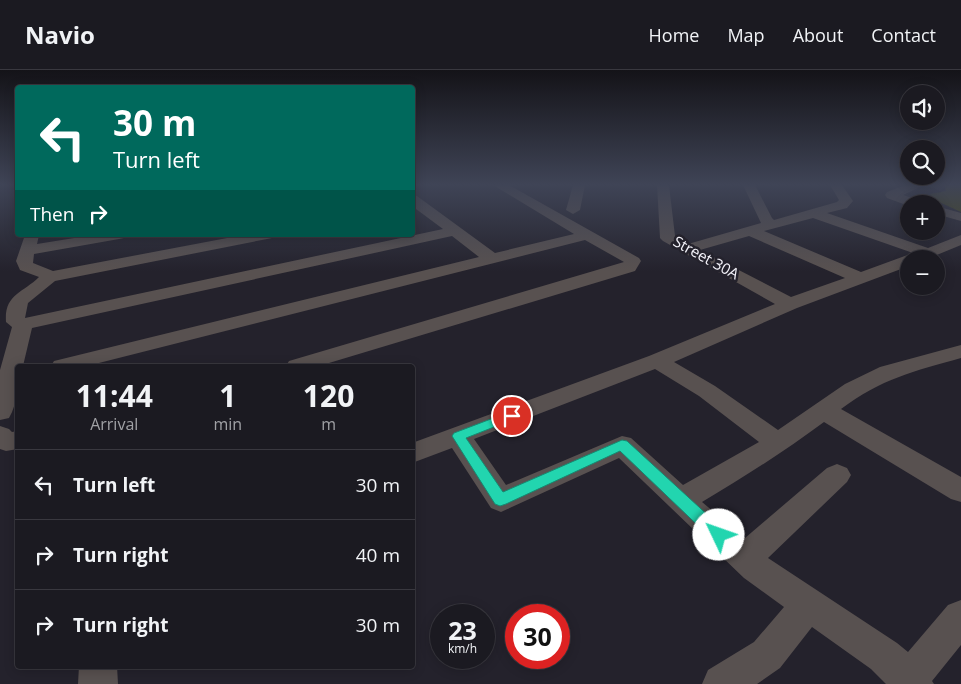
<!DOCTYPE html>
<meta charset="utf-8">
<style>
body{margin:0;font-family:"Open Sans",sans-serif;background:#24232a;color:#f1f3f6;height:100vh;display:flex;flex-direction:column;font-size:19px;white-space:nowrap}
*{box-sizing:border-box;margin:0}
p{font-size:16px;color:#a0a1a5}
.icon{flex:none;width:28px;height:28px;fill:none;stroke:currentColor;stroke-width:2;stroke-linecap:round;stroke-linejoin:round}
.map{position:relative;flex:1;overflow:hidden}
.side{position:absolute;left:15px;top:294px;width:400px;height:305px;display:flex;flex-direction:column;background:#1b1a21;border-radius:5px;box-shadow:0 2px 12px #0003,0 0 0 1px #39383f}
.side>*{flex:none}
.banner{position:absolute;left:15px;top:15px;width:400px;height:152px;border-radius:5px;box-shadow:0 2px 12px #0003,0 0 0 1px #39383f;background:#00695c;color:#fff;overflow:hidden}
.buttons{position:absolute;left:900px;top:15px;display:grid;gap:10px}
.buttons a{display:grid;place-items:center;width:45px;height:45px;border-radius:50%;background:#1b1a21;box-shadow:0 2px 12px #0003,0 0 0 1px #39383f;font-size:25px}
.speed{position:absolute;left:430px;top:534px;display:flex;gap:10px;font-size:25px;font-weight:700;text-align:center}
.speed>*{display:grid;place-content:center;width:65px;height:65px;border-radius:50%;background:#1b1a21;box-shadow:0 2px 12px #0003,0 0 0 1px #39383f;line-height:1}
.speed small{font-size:12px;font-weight:400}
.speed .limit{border:8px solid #d22;background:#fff;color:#111}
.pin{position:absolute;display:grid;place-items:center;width:42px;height:42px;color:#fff;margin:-21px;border:2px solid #fff;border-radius:50%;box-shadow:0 1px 5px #0007}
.me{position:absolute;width:55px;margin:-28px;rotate:312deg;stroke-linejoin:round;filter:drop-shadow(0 0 4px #0008)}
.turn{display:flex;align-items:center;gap:18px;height:105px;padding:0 15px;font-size:22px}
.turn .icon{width:65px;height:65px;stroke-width:2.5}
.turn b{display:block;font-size:35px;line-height:42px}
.then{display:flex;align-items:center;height:48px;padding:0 15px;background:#0003;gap:10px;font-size:19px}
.eta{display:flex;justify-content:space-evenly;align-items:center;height:85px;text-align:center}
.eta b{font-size:30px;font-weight:700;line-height:35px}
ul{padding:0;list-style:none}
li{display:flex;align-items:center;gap:15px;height:70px;padding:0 15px;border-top:1px solid #39383f}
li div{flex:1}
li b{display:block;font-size:19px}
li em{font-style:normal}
header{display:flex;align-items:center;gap:30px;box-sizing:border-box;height:70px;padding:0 25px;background:#1b1a21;border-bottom:1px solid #39383f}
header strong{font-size:24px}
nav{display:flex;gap:28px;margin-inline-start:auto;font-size:18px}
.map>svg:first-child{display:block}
.green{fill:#484a12}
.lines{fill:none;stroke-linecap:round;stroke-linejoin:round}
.minor{fill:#585150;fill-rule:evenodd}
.route{fill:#22d5af;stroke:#168a72}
.labels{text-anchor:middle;stroke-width:5;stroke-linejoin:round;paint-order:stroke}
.far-street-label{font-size:15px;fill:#f4f3fa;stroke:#24222c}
</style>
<header>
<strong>Navio</strong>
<nav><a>Home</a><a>Map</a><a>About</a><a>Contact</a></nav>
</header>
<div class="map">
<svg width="961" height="614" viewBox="0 0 961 614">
<rect width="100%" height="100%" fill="#24222c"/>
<path class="green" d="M944 115H961V142L937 131 930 124 946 121Z"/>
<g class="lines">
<path class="minor" d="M493 115H509L639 188 641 191 635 201 319 296H286L289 291 624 192 585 170 87 296H51L54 291 479 187 452 166 32 258 23 296H18C18 314 18 333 9 348L0 350V300L12 257 6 252C4 224 23 223 39 207L20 200 16 191 25 165H39L37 174 93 165H126L124 168 119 169 34 184 33 193 53 201 243 165H274L272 168 267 169 55 211 28 233 25 248 443 159 412 136V125L417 126 495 183 574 164Z
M573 115H585L580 140 573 144 566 140Z
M657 115H669L675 166 688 174 761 153 743 115H755L772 148 774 150 837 132 839 130 830 115H842L853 131 847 138 827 143 928 178 961 165V175L927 189H909V196L797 238 674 292 715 316 778 360 845 314 880 297 961 275V288C914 301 881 309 841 339L961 407V432L951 429 824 352C785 381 744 407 702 432L745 468 827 398 837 394 847 398 851 405 847 412 768 488 897 573 908 582 948 535 961 530V575L932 611 934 614H886L871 599 812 557 780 598 757 614H702L708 600 754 572 784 537 744 508 619 388 501 442 491 438 452 378 412 393V373L649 286 775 234 663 171 660 168ZM813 148 913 183 861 202 764 161ZM749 166 845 208 791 227 700 180ZM655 299 699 326 759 372 683 415 631 368 622 366 506 415 474 369Z
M905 115H924L903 125 922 131 923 134H909V136L887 128 885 125 887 122Z
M936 136 961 143V151L936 144Z
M0 356 9 359 12 362 18 361V379L6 381 0 379Z
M79 596H117L118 614H78Z"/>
</g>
<linearGradient id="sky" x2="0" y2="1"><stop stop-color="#141318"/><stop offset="0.57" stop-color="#3f4456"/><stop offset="1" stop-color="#3f4456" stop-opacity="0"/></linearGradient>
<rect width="961" height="201" fill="url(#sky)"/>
<path class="route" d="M512 341 519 346 517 348 466 368 503 422 622 370 627 371 724 460 726 465 724 470 719 472 713 470 620 381 506 434 500 436 495 434 452 366 454 363Z"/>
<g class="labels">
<g class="far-street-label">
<text transform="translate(706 188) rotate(29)" y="5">Street 30A</text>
</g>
</g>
</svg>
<div class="buttons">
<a><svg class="icon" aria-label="sound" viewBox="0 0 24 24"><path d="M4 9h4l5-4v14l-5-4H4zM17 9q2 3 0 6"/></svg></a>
<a><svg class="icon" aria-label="search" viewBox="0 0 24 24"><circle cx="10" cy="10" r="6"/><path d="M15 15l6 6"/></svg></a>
<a>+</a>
<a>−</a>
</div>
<div class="speed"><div>23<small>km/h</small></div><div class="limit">30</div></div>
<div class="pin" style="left:512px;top:346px;background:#d93025"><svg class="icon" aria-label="arrive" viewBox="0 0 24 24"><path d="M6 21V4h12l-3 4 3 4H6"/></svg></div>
<svg class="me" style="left:719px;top:465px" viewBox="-20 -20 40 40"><circle r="19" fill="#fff"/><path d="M0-13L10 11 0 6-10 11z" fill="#22d5af"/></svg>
<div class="banner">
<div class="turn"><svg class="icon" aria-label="left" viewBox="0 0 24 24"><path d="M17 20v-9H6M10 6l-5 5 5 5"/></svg><div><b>30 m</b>Turn left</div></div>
<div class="then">Then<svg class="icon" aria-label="right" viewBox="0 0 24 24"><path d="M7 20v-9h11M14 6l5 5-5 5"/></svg></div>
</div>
<section class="side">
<div class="eta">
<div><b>11:44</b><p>Arrival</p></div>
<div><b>1</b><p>min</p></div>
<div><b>120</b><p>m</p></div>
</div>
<ul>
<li><svg class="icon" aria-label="left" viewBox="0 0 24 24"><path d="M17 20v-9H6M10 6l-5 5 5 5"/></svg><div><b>Turn left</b></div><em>30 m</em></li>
<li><svg class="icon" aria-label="right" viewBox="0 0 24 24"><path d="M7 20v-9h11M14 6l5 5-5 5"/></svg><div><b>Turn right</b></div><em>40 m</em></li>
<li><svg class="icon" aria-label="right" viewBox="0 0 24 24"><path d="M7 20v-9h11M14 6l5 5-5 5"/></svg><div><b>Turn right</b></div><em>30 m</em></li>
</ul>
</section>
</div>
